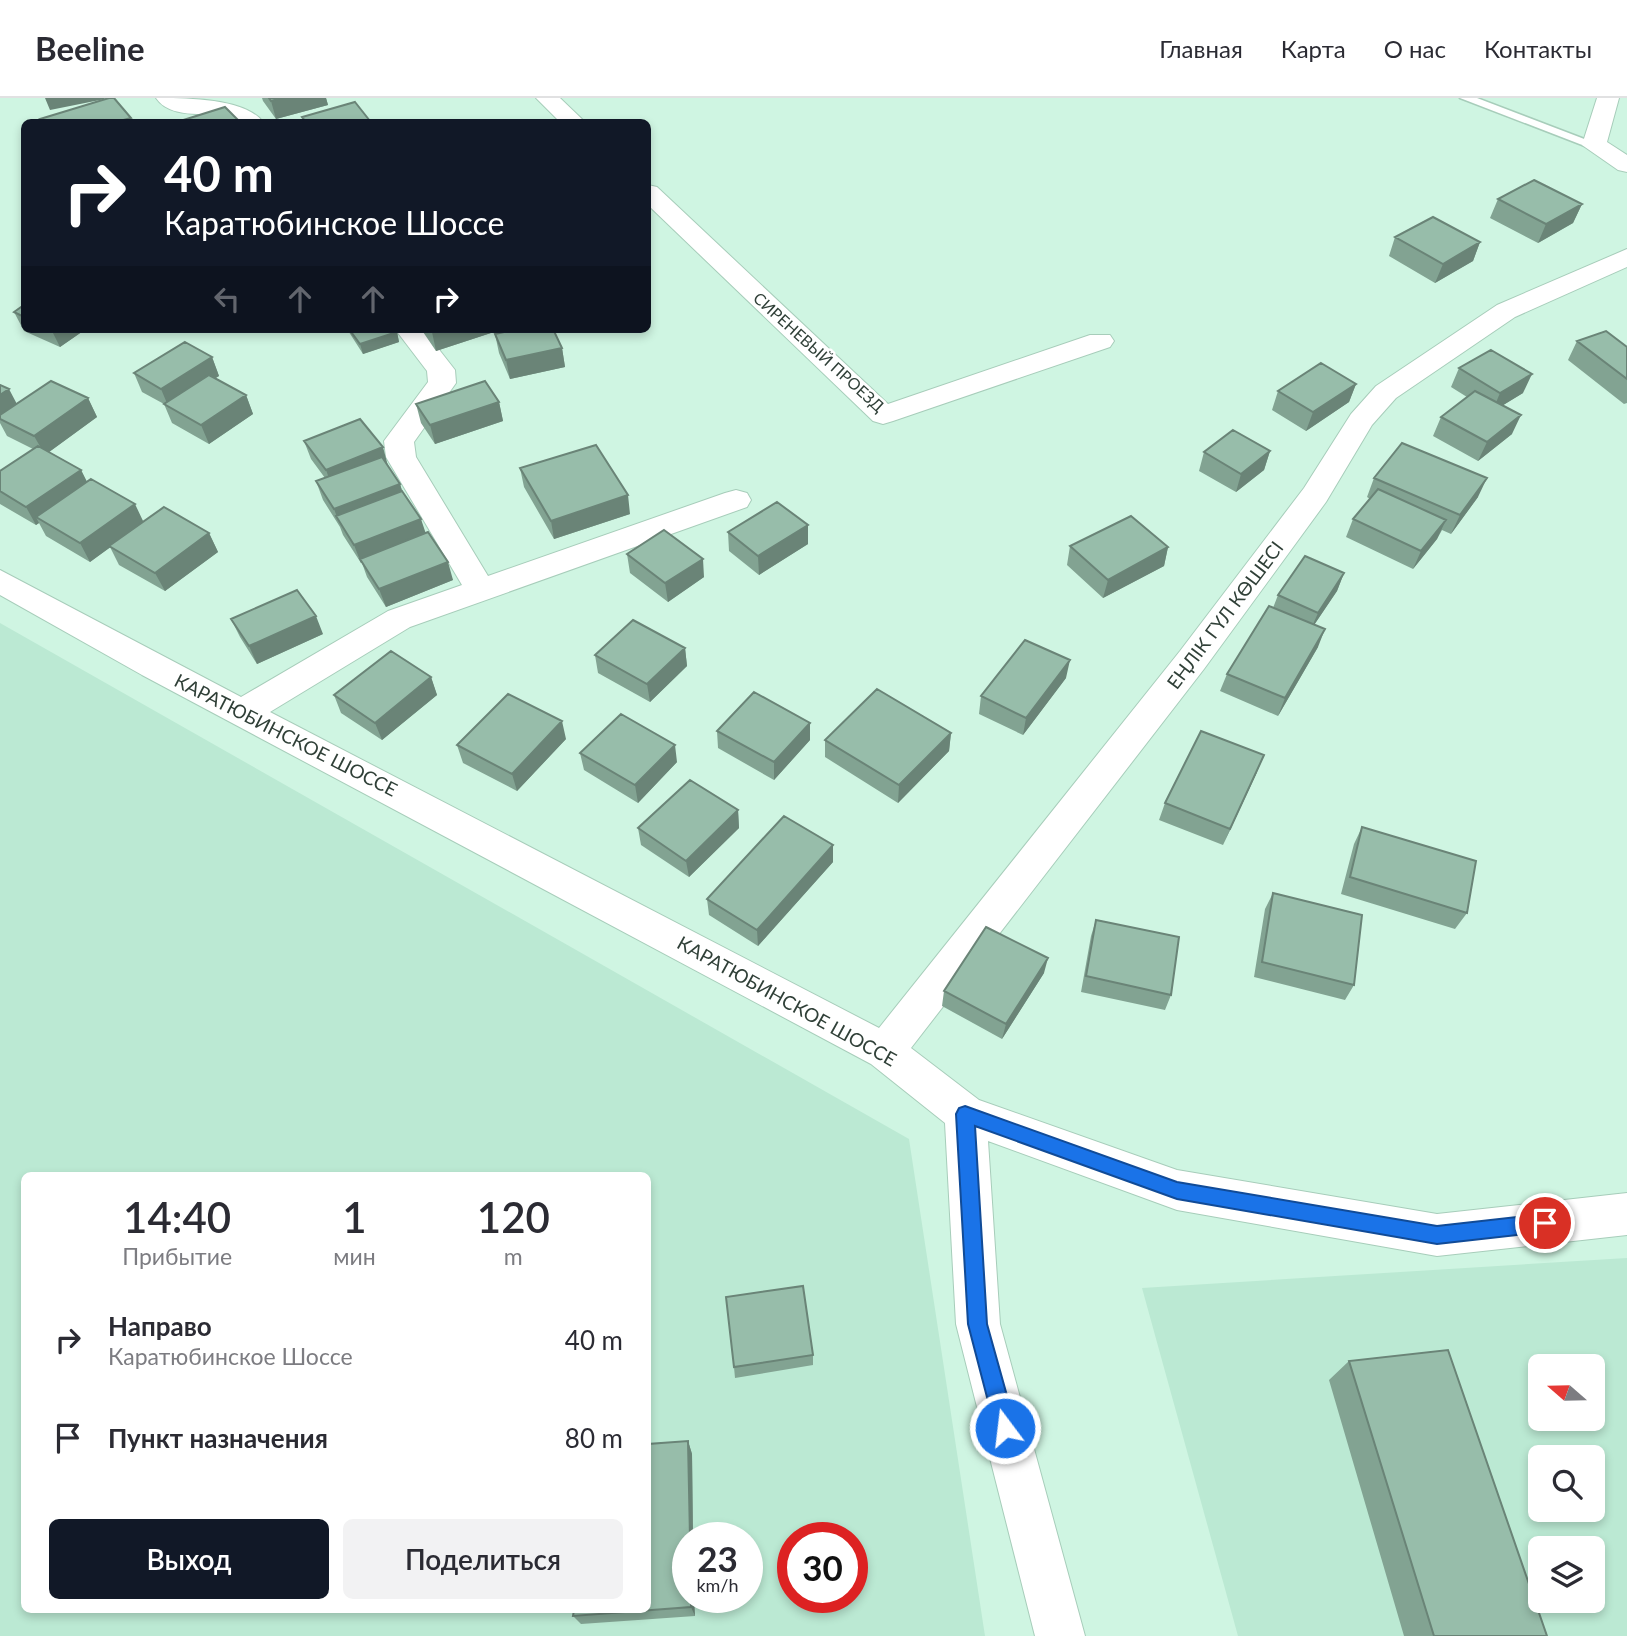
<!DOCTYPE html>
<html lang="ru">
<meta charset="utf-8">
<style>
body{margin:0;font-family:Lato,sans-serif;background:#f2f2f3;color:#2b2b33;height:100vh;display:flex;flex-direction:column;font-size:26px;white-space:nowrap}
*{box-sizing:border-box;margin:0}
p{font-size:23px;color:#7c7c81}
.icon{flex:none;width:38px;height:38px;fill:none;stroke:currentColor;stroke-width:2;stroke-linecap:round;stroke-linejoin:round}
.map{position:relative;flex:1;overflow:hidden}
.panel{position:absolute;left:21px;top:1074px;width:630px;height:441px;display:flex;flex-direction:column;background:#fff;border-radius:10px;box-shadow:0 4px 10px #0003}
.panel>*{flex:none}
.guide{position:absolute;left:21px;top:21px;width:630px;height:214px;border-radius:10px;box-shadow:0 4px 10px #0003;background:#111827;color:#fff;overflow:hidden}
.needle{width:46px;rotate:290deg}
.fabs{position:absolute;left:1528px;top:1256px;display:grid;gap:14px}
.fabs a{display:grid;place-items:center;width:77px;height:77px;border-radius:10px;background:#fff;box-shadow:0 4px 10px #0003;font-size:35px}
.speed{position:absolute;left:672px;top:1424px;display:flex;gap:14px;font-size:35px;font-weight:700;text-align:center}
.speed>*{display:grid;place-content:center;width:91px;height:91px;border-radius:50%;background:#fff;box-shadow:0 4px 10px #0003;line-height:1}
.speed small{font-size:18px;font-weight:400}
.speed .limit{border:10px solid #d22;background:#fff;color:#111}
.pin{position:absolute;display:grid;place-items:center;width:60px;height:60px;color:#fff;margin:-30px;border:4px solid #fff;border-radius:50%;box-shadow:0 2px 7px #0007}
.me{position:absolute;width:77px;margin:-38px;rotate:345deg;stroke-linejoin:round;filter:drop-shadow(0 0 5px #0008)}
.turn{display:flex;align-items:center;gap:24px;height:147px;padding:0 28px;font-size:32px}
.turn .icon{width:91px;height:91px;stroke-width:2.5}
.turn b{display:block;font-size:49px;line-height:60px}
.lanes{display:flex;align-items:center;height:66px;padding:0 28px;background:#0003;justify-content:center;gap:35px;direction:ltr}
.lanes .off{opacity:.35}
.eta{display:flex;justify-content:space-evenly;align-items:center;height:119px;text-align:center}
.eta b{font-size:42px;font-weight:600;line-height:49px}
.primary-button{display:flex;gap:14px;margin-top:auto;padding:14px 28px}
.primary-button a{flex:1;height:80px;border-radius:10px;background:#111827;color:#fff;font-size:28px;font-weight:600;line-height:80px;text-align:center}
.primary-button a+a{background:#f2f2f3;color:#2b2b33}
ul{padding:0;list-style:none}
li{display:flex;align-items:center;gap:21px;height:98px;padding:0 28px}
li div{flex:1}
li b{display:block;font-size:26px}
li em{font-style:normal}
header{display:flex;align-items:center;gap:42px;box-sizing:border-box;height:98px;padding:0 35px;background:#fff;border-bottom:2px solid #e1e1e2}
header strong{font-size:33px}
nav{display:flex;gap:38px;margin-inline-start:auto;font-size:24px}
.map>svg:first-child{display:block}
.built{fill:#bbe9d3;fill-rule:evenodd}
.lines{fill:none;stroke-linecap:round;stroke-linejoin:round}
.service-casing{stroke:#a7cdba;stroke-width:3}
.minor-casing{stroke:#a7cdba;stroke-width:2}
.service{fill:#fff;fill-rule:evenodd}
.minor{fill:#fff;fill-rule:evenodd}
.wall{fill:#82a392}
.shaded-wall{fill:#6a8477}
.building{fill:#97bdaa;stroke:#6a8477;stroke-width:2}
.route{fill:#1a73e8;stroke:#114b97;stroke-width:2}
.labels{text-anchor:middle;stroke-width:5;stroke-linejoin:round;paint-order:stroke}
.far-street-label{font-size:16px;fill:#304038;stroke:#fff}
.street-label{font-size:19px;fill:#304038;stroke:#fff}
</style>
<header>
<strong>Beeline</strong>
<nav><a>Главная</a><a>Карта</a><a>О нас</a><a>Контакты</a></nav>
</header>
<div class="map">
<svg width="1627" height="1538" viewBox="0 0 1627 1538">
<rect width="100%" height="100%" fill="#cff5e2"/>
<path class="built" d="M0 525 909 1041 985 1538H0ZM24 1078H648V1512H24ZM688 1440H747V1500H688ZM793 1440H852V1500H793Z
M1627 1160V1538H1238L1142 1190ZM1540 1269H1592V1321H1540ZM1540 1360H1592V1412H1540ZM1540 1451H1592V1503H1540Z"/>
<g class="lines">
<defs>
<path id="service" d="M1460 0H1477L1600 47 1590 50Z"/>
<path id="minor" d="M156 0C185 0 245 0 263 24 247 25 239 21 225 18 203 14 170 21 156 0Z
M536 0H560L585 24H560Z
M1597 0H1619L1607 44 1627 57V74L1618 72 1582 47Z
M648 87 657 89 888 306 1090 237H1110L1114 243 1110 249 893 323 883 326 873 323 648 107Z
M1627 151V169L1515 219 1396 300 1372 327 1326 404 1204 571 911 950 979 1002 1177 1072 1437 1116 1627 1095V1137L1437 1158 1177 1112 988 1043 1000 1226 1085 1538H1035L956 1226 945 1025 871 966 142 577 0 497V472L241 599 388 513 462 487 386 359 384 343 428 284 427 273 395 231H423L455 272 456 285 414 344 416 359 488 478 725 395 736 392 747 395 751 402 747 409 410 529 270 614 879 930 1180 553 1304 390 1351 316 1376 288 1497 207Z"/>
</defs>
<use href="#service" class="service-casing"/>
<use href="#minor" class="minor-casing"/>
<use href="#service" class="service"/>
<use href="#minor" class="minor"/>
</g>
<path class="wall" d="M262 0H326L328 7 276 21 263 3Z
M1498 101 1582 106 1573 125 1538 145 1490 120Z
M1395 139 1480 144 1473 163 1435 185 1389 158Z
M24 207V231H86L60 249 24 233 14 214Z
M347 231H394L397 234 399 244 363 256Z
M421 231H494V234L436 253Z
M495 236 562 250 565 269 510 281 499 255Z
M1577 243 1627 249V305L1624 306 1568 262Z
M212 259 219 278 215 280 246 297 253 316 209 346 172 325 164 306 142 294 134 275Z
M1459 270 1523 295 1503 307 1512 336 1478 363 1433 338 1441 319 1467 299 1451 289Z
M1356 286 1349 304 1306 333 1272 312 1278 293Z
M0 287 17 306 88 300 97 319 49 354 81 372 87 384 143 424 209 435 218 454 165 493 119 467 110 449 90 464 46 438 39 425 36 427 0 406V373L33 351 7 338 0 325Z
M499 304 503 323 435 346 421 325 416 306Z
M304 343 388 368 400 386 402 393 425 435 453 482 386 509 367 479 362 465H361L343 437 340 429 323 402 316 383 325 380 311 361Z
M1270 353 1264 372 1236 394 1199 373 1204 354Z
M520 370 630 416 554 441 524 389Z
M1374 380 1478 399 1451 436 1442 432 1437 441 1413 471 1346 439 1353 421 1370 401 1367 399Z
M728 434 808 446 759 477 729 453Z
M1070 448 1168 449 1164 468 1103 500 1067 467Z
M627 456 704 479 668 504 630 475Z
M1344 475 1337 493 1314 527 1318 549 1278 618 1220 593 1227 576 1273 510 1278 497Z
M231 521 323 536 257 566 240 539Z
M685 550 687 568 650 604 598 575 595 557Z
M431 579 437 597 382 642 341 615 334 597Z
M1066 580 1023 637 979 616 981 598Z
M717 633 810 642 774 682 718 650Z
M951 635 949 653 898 705 825 659V642Z
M566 641 517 693 463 665 457 647Z
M580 655 677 664 638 705 584 672Z
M1257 674 1223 747 1159 722 1165 705Z
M738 712 739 730 689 779 641 747 638 730Z
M1362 729 1467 815 1455 831 1341 796 1354 746Z
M833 747V764L758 848 709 817 707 801Z
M1273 795 1354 887 1345 902 1254 879 1265 811Z
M1096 822 1171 897 1165 912 1081 894 1091 838Z
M1044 875 1002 941 942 908 944 893Z
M813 1257V1267L735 1280 734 1269Z
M1349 1263 1547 1538H1404L1329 1282Z
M688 1343 692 1356 693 1440H688L695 1518 581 1526 573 1518Z"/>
<path class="shaded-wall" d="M45 0H104L105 1 50 12Z
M281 0H326L328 7 276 21 271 3Z
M131 20 133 24H116Z
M1582 106 1573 125 1538 145 1546 126Z
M1480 144 1473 163 1435 185 1443 166Z
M51 231H86L60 249Z
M440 231H494V234L436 253 432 234Z
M397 234 399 244 363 256 360 246Z
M562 250 565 269 510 281 506 262Z
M212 259 219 278 169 310 161 291Z
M1532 276 1523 295 1492 314 1500 295Z
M1356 286 1349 304 1306 333 1313 314Z
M9 291 19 310 0 321V297Z
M246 297 253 316 209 346 201 327Z
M88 300 97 319 45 357 34 338Z
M499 304 503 323 435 346 430 327Z
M1521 317 1512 336 1478 363 1487 344Z
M383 349 388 368 333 391 326 372Z
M1270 353 1264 372 1236 394 1241 376Z
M81 372 90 390 36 419 39 425 36 427 26 409Z
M1487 380 1478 399 1451 436 1460 417Z
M400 386 406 405 337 419 334 411Z
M628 397 630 416 554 441 551 423Z
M135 406 144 425 90 464 80 445Z
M421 421 427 439 360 461 362 465H361L354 447Z
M1446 422 1437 441 1413 471 1421 453Z
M808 427V446L759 477 758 458Z
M209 435 218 454 165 493 155 475Z
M1168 449 1164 468 1103 500 1108 482Z
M703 461 704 479 668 504 665 485Z
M448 464 453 482 386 509 379 491Z
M1344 475 1337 493 1310 533 1318 515Z
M316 518 323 536 257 566 249 548Z
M1325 531 1318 549 1278 618 1285 600Z
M685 550 687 568 650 604 647 586Z
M1070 562 1066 580 1023 637 1026 620Z
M431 579 437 597 382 642 375 625Z
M562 623 566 641 517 693 512 676Z
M810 625V642L774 682V664Z
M951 635 949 653 898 705 899 687Z
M675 647 677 664 638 705 635 687Z
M1264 657 1257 674 1223 747 1230 731Z
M738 712 739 730 689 779 686 763Z
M833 747V764L758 848 757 832Z
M1048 860 1044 875 1002 941 1006 926Z
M688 1343 692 1356 693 1440H690Z
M691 1500H694L695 1518 691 1509Z"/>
<path class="building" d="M109 0H114L131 20 116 24H43L40 21Z
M269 0H281L271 3Z
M355 4 370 23 365 24H306L302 19Z
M225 9 240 24H177Z
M1534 82 1582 106 1546 126 1498 101Z
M1433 119 1480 144 1443 166 1395 139Z
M24 207V219L14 214Z
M349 231H394L397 234 360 246Z
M518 231H553L562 250 506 262 495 236Z
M1606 233 1627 249V281L1577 243Z
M185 244 212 259 161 291 134 275Z
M1491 252 1532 276 1500 295 1459 270Z
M1321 265 1356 286 1313 314 1278 293Z
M209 277 246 297 201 327 164 306Z
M51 283 88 300 34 338 0 321V317Z
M485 283 499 304 430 327 416 306Z
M0 287 9 291 0 297Z
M1475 293 1521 317 1487 344 1441 319Z
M360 321 383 349 326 372 304 343Z
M1233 332 1270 353 1241 376 1204 354Z
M1402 345 1487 380 1460 417 1374 380Z
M596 347 628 397 551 423 520 370Z
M38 348 81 372 26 409 0 393V373Z
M382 359 400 386 334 411 316 383Z
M91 381 135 406 80 445 36 419Z
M1378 391 1446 422 1421 453 1353 421Z
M402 393 421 421 354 447 336 418Z
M777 404 808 427 758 458 728 434Z
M164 409 209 435 155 475 109 448Z
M1131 418 1168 449 1108 482 1070 448Z
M664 432 703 461 665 485 627 456Z
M428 434 448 464 379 491 360 461Z
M1305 458 1344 475 1318 515 1278 497Z
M297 492 316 518 249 548 231 521Z
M1269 508 1325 531 1285 600 1227 576Z
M633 522 685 550 647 586 595 557Z
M1025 542 1070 562 1026 620 981 598Z
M391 553 431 579 375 625 334 597Z
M877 591 951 635 899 687 825 642Z
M754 594 810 625 774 664 717 633Z
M508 596 562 623 512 676 457 647Z
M621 616 675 647 635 687 580 655Z
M1201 633 1264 657 1230 731 1165 705Z
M690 682 738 712 686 763 638 730Z
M784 718 833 747 757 832 707 801Z
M1362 729 1476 763 1467 815 1350 779Z
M1273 795 1362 817 1354 887 1262 864Z
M1096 822 1179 839 1171 897 1086 878Z
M986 829 1048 860 1006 926 944 893Z
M803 1188 813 1257 734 1269 726 1199Z
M1448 1252 1547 1538H1434L1349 1263Z
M688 1343 690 1440H688V1500H691V1509L573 1518 574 1512H648V1346Z"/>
<path class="route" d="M965 1008 1177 1084 1437 1128 1545 1116 1552 1119 1555 1125 1552 1131 1545 1134 1437 1146 1177 1101 975 1028 987 1226 1016 1330 1013 1337 1005 1340 998 1337 995 1330 968 1226 956 1016 959 1010Z"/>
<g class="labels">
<g class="far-street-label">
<text transform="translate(819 254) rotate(42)" y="6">СИРЕНЕВЫЙ ПРОЕЗД</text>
</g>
<g class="street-label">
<text transform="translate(1225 517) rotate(-53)" y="7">ЕҢЛІК ГҮЛ КӨШЕСІ</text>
<text transform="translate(286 637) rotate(27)" y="7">КАРАТЮБИНСКОЕ ШОССЕ</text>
<text transform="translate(787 903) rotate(29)" y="7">КАРАТЮБИНСКОЕ ШОССЕ</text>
</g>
</g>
</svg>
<div class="fabs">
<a><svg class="needle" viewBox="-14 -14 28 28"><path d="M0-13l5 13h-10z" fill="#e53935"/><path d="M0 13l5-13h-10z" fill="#7c7c81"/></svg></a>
<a><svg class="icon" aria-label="search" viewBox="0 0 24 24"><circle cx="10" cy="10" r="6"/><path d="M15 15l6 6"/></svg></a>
<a><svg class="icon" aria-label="layers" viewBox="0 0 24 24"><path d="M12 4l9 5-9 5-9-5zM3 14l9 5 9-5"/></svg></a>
</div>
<div class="speed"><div>23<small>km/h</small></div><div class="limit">30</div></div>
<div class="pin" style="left:1545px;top:1125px;background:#d93025"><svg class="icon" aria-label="arrive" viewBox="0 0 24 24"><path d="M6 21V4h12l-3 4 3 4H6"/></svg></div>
<svg class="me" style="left:1005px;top:1330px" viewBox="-20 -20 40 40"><circle r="17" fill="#1a73e8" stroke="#fff" stroke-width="3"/><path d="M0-11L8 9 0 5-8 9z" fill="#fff"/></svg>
<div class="guide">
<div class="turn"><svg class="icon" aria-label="right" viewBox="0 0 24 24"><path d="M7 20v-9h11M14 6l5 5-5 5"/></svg><div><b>40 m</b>Каратюбинское Шоссе</div></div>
<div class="lanes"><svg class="icon off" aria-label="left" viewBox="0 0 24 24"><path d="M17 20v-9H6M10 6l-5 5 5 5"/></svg><svg class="icon off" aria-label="ahead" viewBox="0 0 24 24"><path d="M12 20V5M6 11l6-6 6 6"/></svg><svg class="icon off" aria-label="ahead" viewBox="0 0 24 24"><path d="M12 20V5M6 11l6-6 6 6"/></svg><svg class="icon" aria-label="right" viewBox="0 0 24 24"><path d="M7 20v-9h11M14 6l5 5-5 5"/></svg></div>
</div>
<section class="panel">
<div class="eta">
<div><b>14:40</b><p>Прибытие</p></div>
<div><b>1</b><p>мин</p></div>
<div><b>120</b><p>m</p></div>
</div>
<ul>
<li><svg class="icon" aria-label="right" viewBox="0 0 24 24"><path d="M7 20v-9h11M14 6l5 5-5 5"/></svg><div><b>Направо</b><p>Каратюбинское Шоссе</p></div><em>40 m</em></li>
<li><svg class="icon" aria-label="arrive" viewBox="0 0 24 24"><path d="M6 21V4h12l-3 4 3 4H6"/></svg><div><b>Пункт назначения</b></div><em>80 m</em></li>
</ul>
<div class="primary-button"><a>Выход</a><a>Поделиться</a></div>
</section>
</div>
